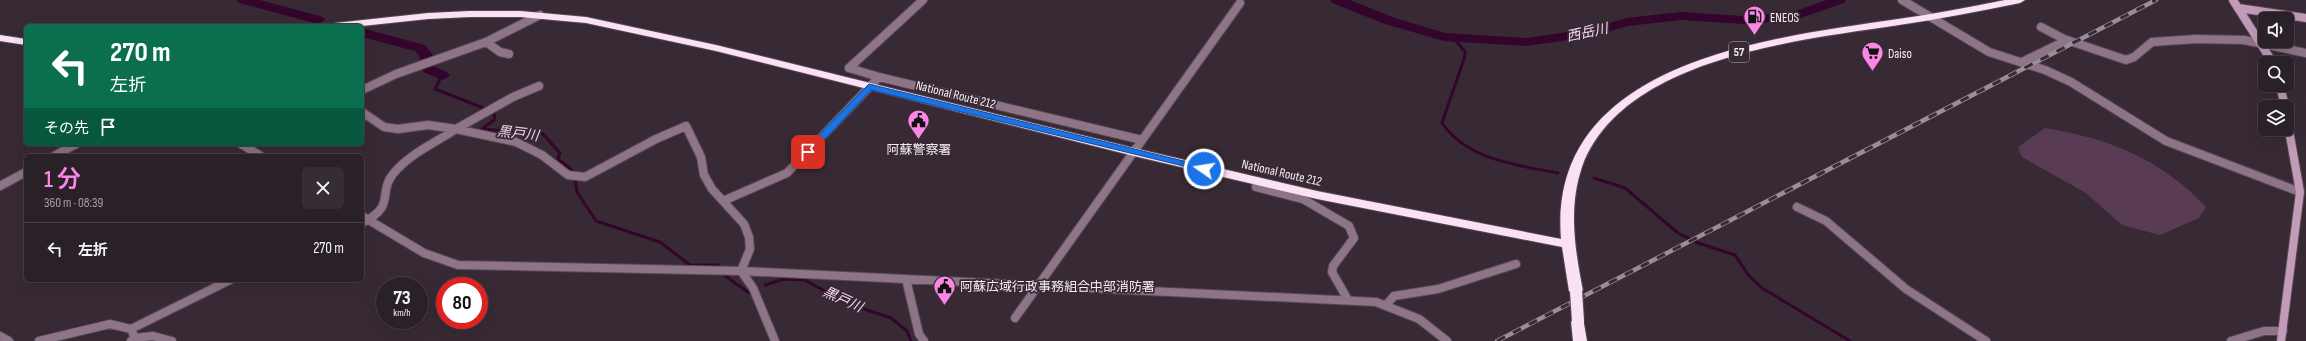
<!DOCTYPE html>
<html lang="ja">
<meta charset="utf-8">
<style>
body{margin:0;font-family:"Sofia Sans Condensed","Noto Sans JP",sans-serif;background:#362d34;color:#f1f3f6;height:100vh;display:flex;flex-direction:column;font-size:15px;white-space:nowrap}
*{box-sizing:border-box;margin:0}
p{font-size:13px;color:#a5a3a8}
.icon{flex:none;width:22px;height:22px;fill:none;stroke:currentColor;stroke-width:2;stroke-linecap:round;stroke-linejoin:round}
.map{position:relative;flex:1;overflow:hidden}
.side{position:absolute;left:24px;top:154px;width:340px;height:128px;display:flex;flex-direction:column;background:#2a2028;border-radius:6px;box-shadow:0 4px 16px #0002,0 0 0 1px #463e45}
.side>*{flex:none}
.guide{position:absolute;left:24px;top:24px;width:340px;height:122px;border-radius:6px;box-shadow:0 4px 16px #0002,0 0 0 1px #463e45;background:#0b6e4f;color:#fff;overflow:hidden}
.controls{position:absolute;left:2258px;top:12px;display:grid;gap:8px}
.controls a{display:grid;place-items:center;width:36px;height:36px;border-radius:6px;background:#2a2028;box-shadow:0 4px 16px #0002,0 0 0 1px #463e45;font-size:20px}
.speed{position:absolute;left:376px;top:277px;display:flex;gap:8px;font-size:20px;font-weight:700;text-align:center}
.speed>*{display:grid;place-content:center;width:52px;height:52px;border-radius:50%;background:#2a2028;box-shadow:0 4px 16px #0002,0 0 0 1px #463e45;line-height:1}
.speed small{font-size:10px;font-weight:400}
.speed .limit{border:6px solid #d22;background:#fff;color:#111}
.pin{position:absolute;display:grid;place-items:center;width:34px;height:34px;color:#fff;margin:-17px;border-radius:8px;box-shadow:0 2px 6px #0006}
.me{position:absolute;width:44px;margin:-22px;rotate:283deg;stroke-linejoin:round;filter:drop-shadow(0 0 3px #0008)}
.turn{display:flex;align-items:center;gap:14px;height:84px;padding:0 20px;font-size:18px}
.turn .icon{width:52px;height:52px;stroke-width:2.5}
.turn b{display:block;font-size:28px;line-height:34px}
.then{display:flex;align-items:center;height:38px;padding:0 20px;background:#0003;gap:8px;font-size:15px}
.round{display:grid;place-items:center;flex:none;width:42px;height:42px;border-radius:6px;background:#362d34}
.head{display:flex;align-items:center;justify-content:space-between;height:68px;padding:0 20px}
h1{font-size:24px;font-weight:600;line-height:30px;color:#fa87e6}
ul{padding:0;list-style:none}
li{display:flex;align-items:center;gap:12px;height:52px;padding:0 20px;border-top:1px solid #463e45}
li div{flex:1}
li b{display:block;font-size:15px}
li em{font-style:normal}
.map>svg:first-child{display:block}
.green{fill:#593b53}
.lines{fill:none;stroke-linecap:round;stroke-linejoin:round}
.stream{stroke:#33052d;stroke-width:3}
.river{fill:#33052d;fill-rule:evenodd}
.street-casing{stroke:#564953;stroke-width:10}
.secondary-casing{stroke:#564953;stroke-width:10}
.highway-casing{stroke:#564953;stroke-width:2}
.street{stroke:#8d7487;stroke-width:8}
.secondary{stroke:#c29bb9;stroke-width:8}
.highway{fill:#fae2f4;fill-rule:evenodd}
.rail-casing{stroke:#998d96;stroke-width:4.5}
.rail{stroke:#382a35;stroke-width:3;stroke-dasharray:9;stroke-linecap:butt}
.highway-bridge-casing{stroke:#564953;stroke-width:14;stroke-linecap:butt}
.highway-bridge{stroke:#fae2f4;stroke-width:12}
.route{fill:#1a73e8;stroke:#114b97}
.labels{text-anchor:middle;stroke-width:3.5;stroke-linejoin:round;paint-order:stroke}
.shield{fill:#382a35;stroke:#bcb2ba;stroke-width:1}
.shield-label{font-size:12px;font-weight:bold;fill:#f5ecf3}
.poi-label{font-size:13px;fill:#f5ecf3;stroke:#382a35;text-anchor:start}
.street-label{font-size:13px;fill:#f5ecf3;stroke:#382a35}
.water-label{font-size:14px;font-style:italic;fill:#f5d5ee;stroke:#382a35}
</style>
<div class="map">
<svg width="2306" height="341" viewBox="0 0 2306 341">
<rect width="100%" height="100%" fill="#382a35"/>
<path class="green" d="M2045 128C2108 138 2161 159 2206 207L2199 218 2160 235 2122 225 2086 193 2022 157 2018 147Z"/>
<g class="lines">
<path class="stream" d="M1453 37 1465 52V56L1442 123C1467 160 1517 165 1558 173
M442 75 435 89 481 107 495 115 494 120 482 129 543 134 560 153 558 159 574 172 577 192 596 221 660 242 690 265H718
M1594 178 1625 188 1678 233 1698 243 1735 255 1749 276 1762 288 1850 341
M720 272 749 293
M765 285 784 279 805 280 846 303 891 318 907 331 911 341"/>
<path class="river" d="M237 0H260L323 17 325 20 318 24 239 3Z
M1330 0H1350L1395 18 1445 33 1526 38 1589 29 1626 18 1681 12 1744 16 1793 12 1826 0H1846L1844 3 1795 20 1744 24 1681 20 1628 26 1591 37 1526 46 1444 41 1385 24 1332 3Z
M362 28 425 45 433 55 435 67 447 72 450 75 447 78 442 80 423 72 419 56 415 51 362 37Z"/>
<defs>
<path id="street" d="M1902 0 1989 52 2045 70 2071 82 2166 141 2300 192
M2041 27 2064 39
M486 42 500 52 509 54
M2022 62 2061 43 2064 39 2126 60 2134 57 2152 42 2196 39 2244 40 2306 53
M849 68 923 0
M879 77 1142 140
M362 90 396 74 486 42 540 15
M362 112 384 127 398 129 428 125 456 129 513 97 539 86
M241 144 261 156
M54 156 76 144
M1257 181 1256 187 1303 199 1349 226 1354 238 1333 266 1332 272 1348 300
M0 186 26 172
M723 201 787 173 879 77 849 68
M1797 207 1826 221 1906 289 1986 341
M362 216 424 253 458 265 741 271 1376 302 1419 319 1447 341
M362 223C397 205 377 195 393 174 409 154 435 143 456 129L516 142 542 155 568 175 585 177 656 139 686 126 701 157 704 175 712 189 744 224 749 237 750 249 741 271 753 288 775 341
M906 279 919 334 924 341
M1386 305 1394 296 1438 289 1516 264
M1015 318 1240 3
M131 329 230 280
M0 336 9 341
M135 338 153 336 172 341
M39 341 110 324 131 329 135 338 131 341
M2231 341 2264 331H2283"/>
<path id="secondary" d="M2233 0 2273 63
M2238 8 2306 18
M2280 85 2285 107
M2281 341 2300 192 2287 119"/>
<path id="highway" d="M2005 0H2025L2020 3C1980 11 1940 19 1899 25 1801 40 1622 57 1582 167 1568 208 1575 250 1583 291L1581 294H1571L1569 291 1562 247 1317 199 1134 156 716 51 586 23 520 17H470L428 19 362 26H330L335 23 428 13 470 11H520L586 17 716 45 1134 148 1317 191 1561 239C1547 61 1770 38 1898 19 1934 14 1970 7 2005 0Z
M0 35 26 39V45L0 41Z
M1578 316 1583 318 1587 341H1573L1571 321 1573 318Z"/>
</defs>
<use href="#street" class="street-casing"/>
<use href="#secondary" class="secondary-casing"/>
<use href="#highway" class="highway-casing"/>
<use href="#street" class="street"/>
<use href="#secondary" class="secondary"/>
<use href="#highway" class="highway"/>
<defs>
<path id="rail" d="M1497 341 2156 0"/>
</defs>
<use href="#rail" class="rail-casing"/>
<use href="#rail" class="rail"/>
<defs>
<path id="highway-bridge" d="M1576 291 1578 321"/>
</defs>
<use href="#highway-bridge" class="highway-bridge-casing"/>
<use href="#highway-bridge" class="highway-bridge"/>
</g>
<path class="route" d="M869 84 1204 166 1208 169 1204 171 871 90 811 154H804V150Z"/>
<defs>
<symbol id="fuel-pin" viewBox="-11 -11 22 30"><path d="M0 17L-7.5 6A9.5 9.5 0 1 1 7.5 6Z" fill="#fa87e6" stroke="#382a35"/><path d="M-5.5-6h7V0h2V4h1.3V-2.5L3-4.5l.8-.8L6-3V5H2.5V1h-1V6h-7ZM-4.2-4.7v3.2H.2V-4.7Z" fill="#111"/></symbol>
<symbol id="supermarket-pin" viewBox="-11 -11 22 30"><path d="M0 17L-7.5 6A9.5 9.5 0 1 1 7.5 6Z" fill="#fa87e6" stroke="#382a35"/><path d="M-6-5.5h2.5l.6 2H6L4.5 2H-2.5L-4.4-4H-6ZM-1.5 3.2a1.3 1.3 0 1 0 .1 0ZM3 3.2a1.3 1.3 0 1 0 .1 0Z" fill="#111"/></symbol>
<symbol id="civic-pin" viewBox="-11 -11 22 30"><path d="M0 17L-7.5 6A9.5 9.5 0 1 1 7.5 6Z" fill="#fa87e6" stroke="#382a35"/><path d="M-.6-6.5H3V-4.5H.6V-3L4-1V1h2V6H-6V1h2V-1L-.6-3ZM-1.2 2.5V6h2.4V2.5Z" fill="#111"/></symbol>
</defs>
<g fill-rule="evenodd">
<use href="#fuel-pin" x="1742" y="4" width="25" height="34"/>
<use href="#supermarket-pin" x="1860" y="40" width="25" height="34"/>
<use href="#civic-pin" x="906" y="108" width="25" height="34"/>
<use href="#civic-pin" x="932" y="274" width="25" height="34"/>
</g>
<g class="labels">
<rect class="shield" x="1729" y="42" width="20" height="20" rx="3"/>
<g class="shield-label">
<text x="1739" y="56">57</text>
</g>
<g class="poi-label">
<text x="1770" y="22">ENEOS</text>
<text x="1888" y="58">Daiso</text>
<text x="919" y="154" text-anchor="middle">阿蘇警察署</text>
<text x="960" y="291">阿蘇広域行政事務組合中部消防署</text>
</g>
<g class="street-label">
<text transform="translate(956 94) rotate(14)" y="5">National Route 212</text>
<text transform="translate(1282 172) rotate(13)" y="5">National Route 212</text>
</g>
<g class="water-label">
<text transform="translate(1587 32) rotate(-12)" y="5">西岳川</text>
<text transform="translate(518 133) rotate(7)" y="5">黒戸川</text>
<text transform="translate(843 299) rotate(24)" y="5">黒戸川</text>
</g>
</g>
</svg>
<div class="controls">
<a><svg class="icon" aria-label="sound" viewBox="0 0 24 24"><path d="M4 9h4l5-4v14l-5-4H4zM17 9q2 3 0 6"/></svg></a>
<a><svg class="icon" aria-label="search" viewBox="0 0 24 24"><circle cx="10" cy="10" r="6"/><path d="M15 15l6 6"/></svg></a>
<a><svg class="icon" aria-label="layers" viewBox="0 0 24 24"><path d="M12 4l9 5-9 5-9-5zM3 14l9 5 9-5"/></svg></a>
</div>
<div class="speed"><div>73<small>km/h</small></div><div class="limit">80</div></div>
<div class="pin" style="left:808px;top:152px;background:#d93025"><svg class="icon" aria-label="arrive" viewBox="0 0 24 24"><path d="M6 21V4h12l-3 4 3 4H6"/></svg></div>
<svg class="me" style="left:1204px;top:169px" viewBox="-20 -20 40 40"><circle r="17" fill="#1a73e8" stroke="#fff" stroke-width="3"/><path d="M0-11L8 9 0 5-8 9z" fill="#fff"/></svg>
<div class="guide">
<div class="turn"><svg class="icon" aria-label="left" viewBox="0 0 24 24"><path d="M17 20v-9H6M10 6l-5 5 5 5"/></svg><div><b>270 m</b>左折</div></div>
<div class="then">その先<svg class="icon" aria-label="arrive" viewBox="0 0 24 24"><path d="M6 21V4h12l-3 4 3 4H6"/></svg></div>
</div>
<section class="side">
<div class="head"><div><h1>1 分</h1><p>360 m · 08:39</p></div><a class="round"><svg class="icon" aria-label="close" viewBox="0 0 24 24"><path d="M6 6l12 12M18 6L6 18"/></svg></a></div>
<ul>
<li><svg class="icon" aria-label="left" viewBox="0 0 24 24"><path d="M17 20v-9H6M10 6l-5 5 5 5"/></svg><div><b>左折</b></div><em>270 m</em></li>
</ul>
</section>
</div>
